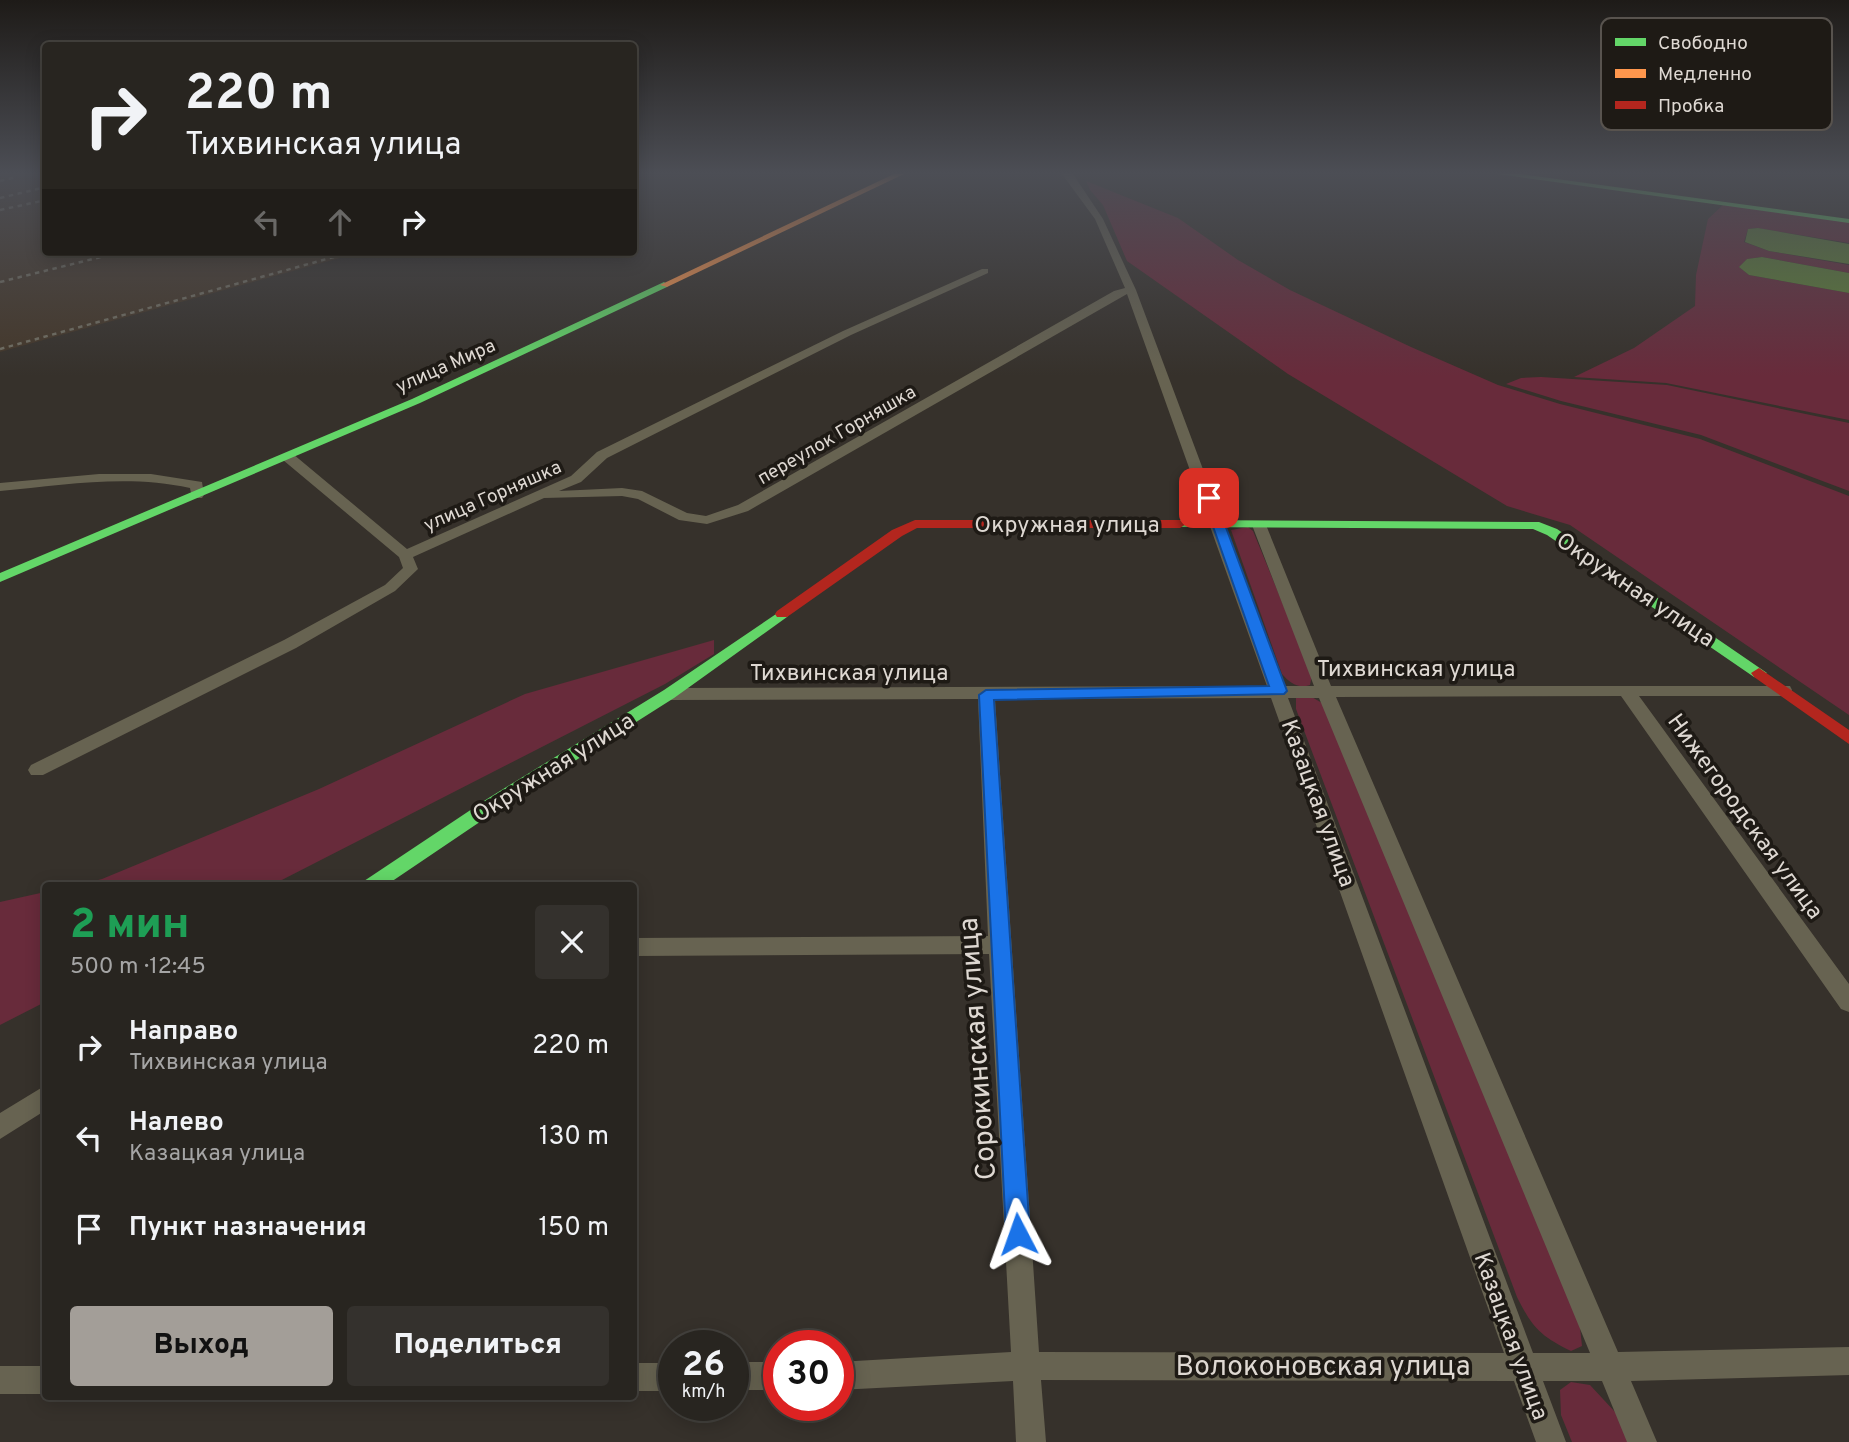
<!DOCTYPE html>
<html lang="ru">
<meta charset="utf-8">
<style>
body{margin:0;font-family:Overpass,sans-serif;background:#34312d;color:#f1f3f6;height:100vh;display:flex;flex-direction:column;font-size:26px;white-space:nowrap}
*{box-sizing:border-box;margin:0}
p{font-size:23px;color:#a5a5a5}
.icon{flex:none;width:38px;height:38px;fill:none;stroke:currentColor;stroke-width:2;stroke-linecap:round;stroke-linejoin:round}
.map{position:relative;flex:1;overflow:hidden}
.drawer{position:absolute;left:42px;top:882px;width:595px;height:518px;display:flex;flex-direction:column;background:#282520;border-radius:7px;box-shadow:0 4px 18px #0003,0 0 0 2px #44423e}
.drawer>*{flex:none}
.banner{position:absolute;left:42px;top:42px;width:595px;height:214px;border-radius:7px;box-shadow:0 4px 18px #0003,0 0 0 2px #44423e;background:#282520;color:#f1f3f6;overflow:hidden}
.speed{position:absolute;left:658px;top:1330px;display:flex;gap:14px;font-size:35px;font-weight:700;text-align:center}
.speed>*{display:grid;place-content:center;width:91px;height:91px;border-radius:50%;background:#282520;box-shadow:0 4px 18px #0003,0 0 0 2px #44423e;line-height:1}
.speed small{font-size:18px;font-weight:400}
.speed .limit{border:10px solid #d22;background:#fff;color:#111}
.pin{position:absolute;display:grid;place-items:center;width:60px;height:60px;color:#fff;margin:-30px;border-radius:14px;box-shadow:0 4px 10px #0006}
.me{position:absolute;width:77px;margin:-38px;rotate:356deg;stroke-linejoin:round;filter:drop-shadow(0 0 5px #0008)}
.turn{display:flex;align-items:center;gap:24px;height:147px;padding:0 28px;font-size:32px}
.turn .icon{width:91px;height:91px;stroke-width:2.5}
.turn b{display:block;font-size:49px;line-height:60px}
.lanes{display:flex;align-items:center;height:66px;padding:0 28px;background:#0003;justify-content:center;gap:35px;direction:ltr}
.lanes .off{opacity:.35}
.round{display:grid;place-items:center;flex:none;width:74px;height:74px;border-radius:7px;background:#34312d}
.summary{display:flex;align-items:center;justify-content:space-between;height:119px;padding:0 28px}
h1{font-size:42px;font-weight:800;line-height:52px;color:#1e9e55}
.button{display:flex;gap:14px;margin-top:auto;padding:14px 28px}
.button a{flex:1;height:80px;border-radius:7px;background:#a39e98;color:#111;font-size:28px;font-weight:800;line-height:80px;text-align:center}
.button a+a{background:#34312d;color:#f1f3f6}
ul{padding:0;list-style:none}
li{display:flex;align-items:center;gap:21px;height:91px;padding:0 28px}
li div{flex:1}
li b{display:block;font-size:26px}
li em{font-style:normal}
.map>svg:first-child{display:block}
.built{fill:#443729}
.green{fill:#682b3b}
.water{fill:#5e8036}
.lines{fill:none;stroke-linecap:round;stroke-linejoin:round}
.street{fill:#676351;fill-rule:evenodd}
.fast{fill:#63d668;fill-rule:evenodd}
.slow{fill:#ff974d;fill-rule:evenodd}
.jam{fill:#b3261e;fill-rule:evenodd}
.rail{stroke:#726f62;stroke-width:2.5;stroke-dasharray:4.5 4.5;stroke-linecap:butt}
.route{fill:#1a73e8;stroke:#114b97;stroke-width:2}
.labels{text-anchor:middle;stroke-width:7;stroke-linejoin:round;paint-order:stroke}
.far-street-label{font-size:19px;fill:#ded8d2;stroke:#1e1a15}
.street-label{font-size:23px;fill:#ded8d2;stroke:#1e1a15}
.near-street-label{font-size:28px;fill:#ded8d2;stroke:#1e1a15}
.key{fill:#1e1a15;stroke:#58534e;stroke-width:2}
.key-label{font-size:19px;fill:#ded8d2}
</style>
<div class="map">
<svg width="1849" height="1442" viewBox="0 0 1849 1442">
<rect width="100%" height="100%" fill="#36312b"/>
<path class="built" d="M0 174H45L46 252H362L0 352Z"/>
<path class="green" d="M1086 181 1178 218 1238 260 1290 290 1411 347 1498 385 1560 404 1700 439 1849 496V715L1570 525 1507 506 1288 374 1127 261 1103 205 1090 190Z
M1723 205 1849 222V243L1757 228 1748 229 1744 242 1769 251 1849 265V273L1762 257 1747 259 1739 267 1749 275 1849 293V420L1666 383 1574 377 1634 348 1695 306 1696 275 1708 219Z
M1541 377 1667 385 1849 423V491L1701 435 1561 401 1506 384 1521 378Z
M1248 527 1253 531 1312 675 1310 685C1298 689 1290 683 1282 674L1231 530Z
M714 640V654L665 684 272 885 75 886 102 879 319 789 525 694Z
M1310 696 1322 703 1579 1318 1582 1346 1571 1351C1540 1336 1532 1327 1517 1297L1296 709V698Z
M45 892V1002L0 1025V902Z
M1571 1382 1590 1385 1616 1413 1629 1442H1572L1561 1415 1560 1390Z"/>
<path class="water" d="M1758 228 1849 244V264L1769 251 1745 242 1748 229Z
M1762 257 1849 273V293L1749 275 1739 267 1747 259Z"/>
<g class="lines">
<path class="street" d="M1062 174H1073L1103 219 1136 290 1284 686H1314L1252 525 1259 521 1266 525 1331 686H1790L1792 690 1790 694 1784 696H1639L1849 984V1012L1841 1009 1621 696 1336 697 1618 1352 1849 1347V1375L1631 1381 1657 1442H1627L1602 1381H1543L1566 1442H1536L1514 1381 1041 1380 1046 1442H1016L1013 1381 838 1390V1362L1011 1352 989 954 634 956V938L988 936 978 699 669 700 660 694 669 688 1267 686 1127 294 748 511 707 524 679 520 638 499 622 496 544 498 413 557 418 569 395 591 296 648 43 775H31L28 770 31 765 284 640 385 585 403 568 399 557 283 460V454H293L407 549 571 476 597 452 843 331 982 269H988V273L851 335 607 458 581 482 559 491 622 488 642 491 687 513 706 516 738 505 1114 291 1125 288 1095 219ZM1271 698 1504 1353 1039 1352 995 699ZM1288 698H1319L1590 1353H1533Z
M99 474H151L202 482 204 495 202 498H192L190 488C128 474 63 485 0 491V483Z
M46 1085V1110L0 1139V1113Z
M733 1362H779V1390H733Z
M634 1363H674V1391H634Z
M0 1366H46V1394H0Z"/>
<path class="fast" d="M1498 174H1521L1849 219V223Z
M664 282 668 285 667 287 420 403 0 582V573L412 399Z
M1180 520 1539 522 1557 529 1767 673 1759 678 1754 677 1547 535 1533 529 1176 527 1174 524Z
M782 610 789 614 787 617 674 698 499 809 385 886H361L364 881 487 799 664 690Z"/>
<path class="slow" d="M894 174H904L667 287 660 285Z"/>
<path class="jam" d="M915 520H1180L1186 524 1180 528H917L902 536 787 617H777L775 614 777 611 892 530Z
M1759 668 1849 730V744L1754 677 1751 673Z"/>
<path class="rail" d="M0 181 16 177
M0 198 46 187
M0 210 46 200
M0 282 121 252
M0 349 352 252"/>
</g>
<linearGradient id="sky" x2="0" y2="1"><stop stop-color="#1e1b18"/><stop offset="0.46" stop-color="#4c4e55"/><stop offset="1" stop-color="#4c4e55" stop-opacity="0"/></linearGradient>
<rect width="1849" height="376" fill="url(#sky)"/>
<path class="route" d="M1209 494 1215 498 1287 691 1284 694 994 700 1030 1234 1026 1243 1018 1246 1009 1243 1006 1234 979 695 986 690 1269 686 1203 498Z"/>
<g class="labels">
<g class="far-street-label">
<text transform="translate(445 365) rotate(-24)" y="7">улица Мира</text>
<text transform="translate(836 434) rotate(-30)" y="7">переулок Горняшка</text>
<text transform="translate(492 495) rotate(-24)" y="7">улица Горняшка</text>
</g>
<g class="street-label">
<text x="1067" y="532">Окружная улица</text>
<text transform="translate(1636 589) rotate(34)" y="8">Окружная улица</text>
<text x="1416" y="676">Тихвинская улица</text>
<text x="849" y="680">Тихвинская улица</text>
<text transform="translate(553 767) rotate(-32)" y="8">Окружная улица</text>
<text transform="translate(1319 803) rotate(70)" y="8">Казацкая улица</text>
<text transform="translate(1746 816) rotate(54)" y="8">Нижегородская улица</text>
<text transform="translate(1512 1336) rotate(70)" y="8">Казацкая улица</text>
</g>
<g class="near-street-label">
<text transform="translate(976 1049) rotate(-94)" y="10">Сорокинская улица</text>
<text x="1323" y="1375">Волоконовская улица</text>
</g>
</g>
<rect x="1601" y="18" width="231" height="112" rx="10" class="key"/>
<rect x="1615" y="38" width="31" height="8" fill="#63d668"/>
<rect x="1615" y="69" width="31" height="9" fill="#ff974d"/>
<rect x="1615" y="101" width="31" height="8" fill="#b3261e"/>
<g class="key-label">
<text x="1658" y="49">Свободно</text>
<text x="1658" y="80">Медленно</text>
<text x="1658" y="112">Пробка</text>
</g>
</svg>
<div class="speed"><div>26<small>km/h</small></div><div class="limit">30</div></div>
<div class="pin" style="left:1209px;top:498px;background:#d93025"><svg class="icon" aria-label="arrive" viewBox="0 0 24 24"><path d="M6 21V4h12l-3 4 3 4H6"/></svg></div>
<svg class="me" style="left:1018px;top:1234px" viewBox="-20 -20 40 40"><path d="M0-17L14 15 0 8-14 15z" fill="#1a73e8" stroke="#fff" stroke-width="4"/></svg>
<div class="banner">
<div class="turn"><svg class="icon" aria-label="right" viewBox="0 0 24 24"><path d="M7 20v-9h11M14 6l5 5-5 5"/></svg><div><b>220 m</b>Тихвинская улица</div></div>
<div class="lanes"><svg class="icon off" aria-label="left" viewBox="0 0 24 24"><path d="M17 20v-9H6M10 6l-5 5 5 5"/></svg><svg class="icon off" aria-label="ahead" viewBox="0 0 24 24"><path d="M12 20V5M6 11l6-6 6 6"/></svg><svg class="icon" aria-label="right" viewBox="0 0 24 24"><path d="M7 20v-9h11M14 6l5 5-5 5"/></svg></div>
</div>
<section class="drawer">
<div class="summary"><div><h1>2 мин</h1><p>500 m · 12:45</p></div><a class="round"><svg class="icon" aria-label="close" viewBox="0 0 24 24"><path d="M6 6l12 12M18 6L6 18"/></svg></a></div>
<ul>
<li><svg class="icon" aria-label="right" viewBox="0 0 24 24"><path d="M7 20v-9h11M14 6l5 5-5 5"/></svg><div><b>Направо</b><p>Тихвинская улица</p></div><em>220 m</em></li>
<li><svg class="icon" aria-label="left" viewBox="0 0 24 24"><path d="M17 20v-9H6M10 6l-5 5 5 5"/></svg><div><b>Налево</b><p>Казацкая улица</p></div><em>130 m</em></li>
<li><svg class="icon" aria-label="arrive" viewBox="0 0 24 24"><path d="M6 21V4h12l-3 4 3 4H6"/></svg><div><b>Пункт назначения</b></div><em>150 m</em></li>
</ul>
<div class="button"><a>Выход</a><a>Поделиться</a></div>
</section>
</div>
